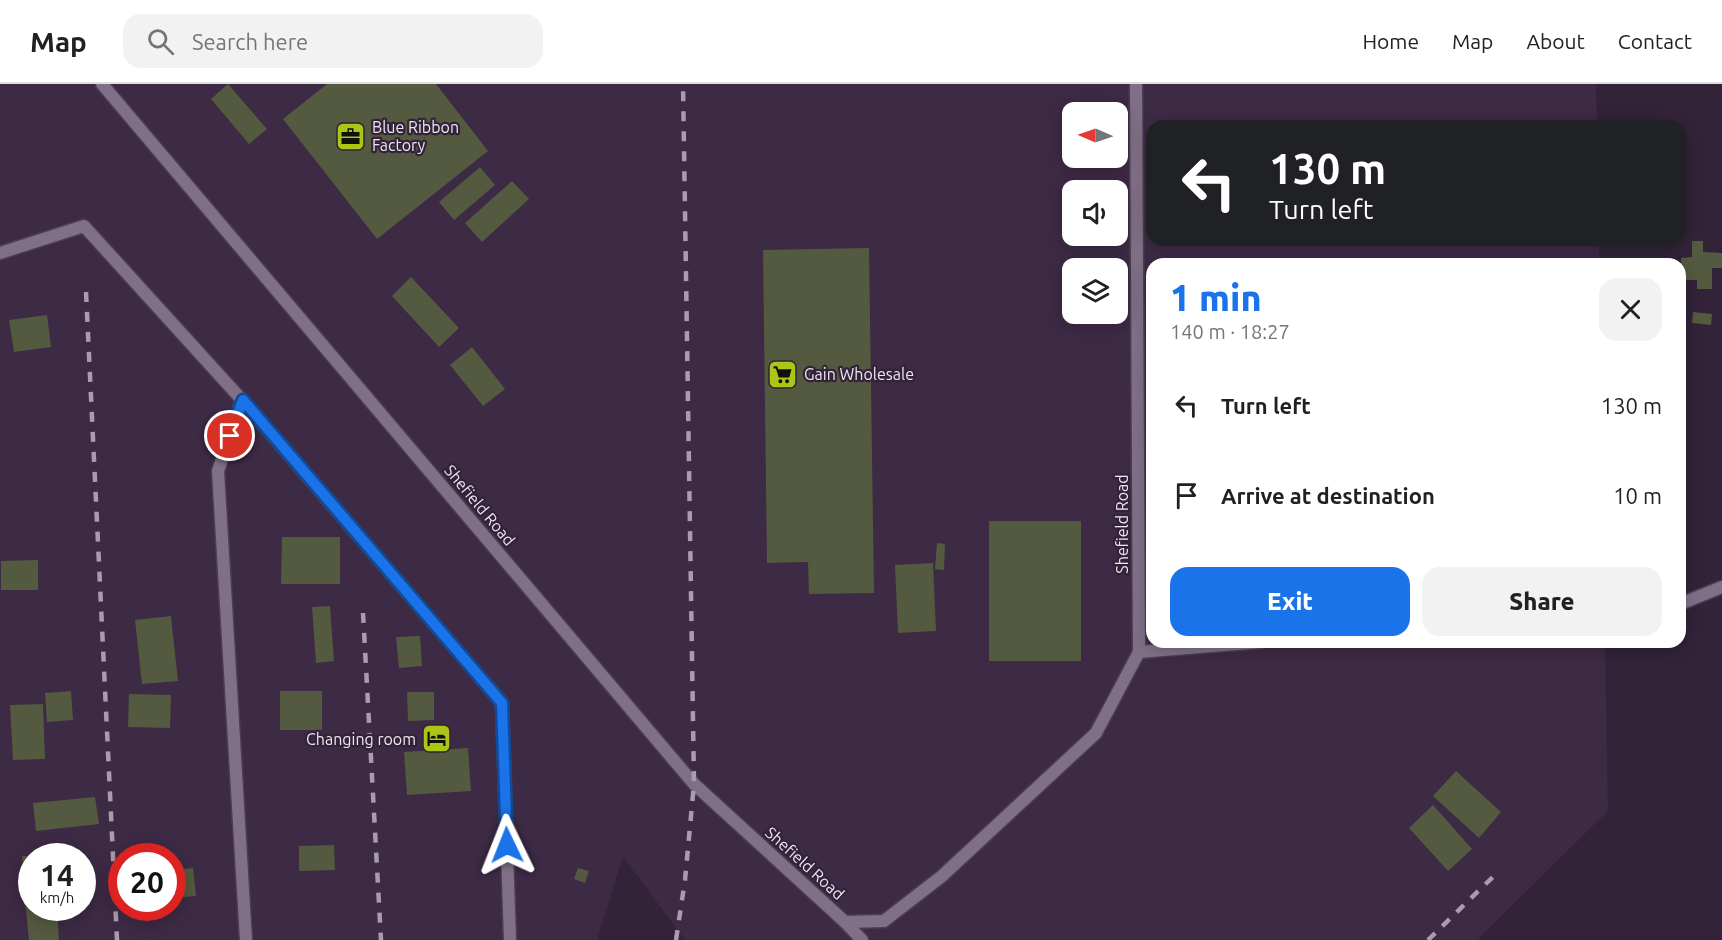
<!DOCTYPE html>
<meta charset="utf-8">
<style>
body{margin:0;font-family:Ubuntu,sans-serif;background:#f2f2f2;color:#202124;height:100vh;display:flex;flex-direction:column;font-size:22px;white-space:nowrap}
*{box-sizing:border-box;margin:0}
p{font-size:20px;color:#757577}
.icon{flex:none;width:33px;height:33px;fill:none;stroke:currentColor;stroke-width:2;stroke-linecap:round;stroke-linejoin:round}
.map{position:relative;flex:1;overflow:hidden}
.panel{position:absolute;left:1146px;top:174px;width:540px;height:390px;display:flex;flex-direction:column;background:#fff;border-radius:18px;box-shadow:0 3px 15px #0003}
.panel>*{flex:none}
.banner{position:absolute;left:1146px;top:36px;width:540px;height:126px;border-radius:18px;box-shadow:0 3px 15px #0003;background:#202124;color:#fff;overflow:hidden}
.needle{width:39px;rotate:272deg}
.tools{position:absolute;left:1062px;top:18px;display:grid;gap:12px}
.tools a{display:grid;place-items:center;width:66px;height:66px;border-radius:12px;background:#fff;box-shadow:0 3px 15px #0003;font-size:30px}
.speed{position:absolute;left:18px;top:759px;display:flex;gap:12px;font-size:30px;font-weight:700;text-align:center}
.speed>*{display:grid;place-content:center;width:78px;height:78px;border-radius:50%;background:#fff;box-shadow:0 3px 15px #0003;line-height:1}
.speed small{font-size:15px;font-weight:400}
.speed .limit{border:9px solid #d22;background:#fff;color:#111}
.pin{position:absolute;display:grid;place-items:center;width:51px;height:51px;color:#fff;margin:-26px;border:3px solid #fff;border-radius:50%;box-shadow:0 2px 6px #0007}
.me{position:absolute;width:66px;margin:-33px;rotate:358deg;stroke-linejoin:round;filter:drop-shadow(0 0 4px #0008)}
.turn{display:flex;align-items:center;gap:21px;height:126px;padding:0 24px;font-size:27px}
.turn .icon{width:78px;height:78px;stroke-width:2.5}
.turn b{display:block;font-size:42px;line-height:51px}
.round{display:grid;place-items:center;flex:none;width:63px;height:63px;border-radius:18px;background:#f2f2f2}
.headline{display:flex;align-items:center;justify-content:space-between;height:102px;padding:0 24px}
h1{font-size:36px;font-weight:800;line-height:45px;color:#1a73e8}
.primary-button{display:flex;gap:12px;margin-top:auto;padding:12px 24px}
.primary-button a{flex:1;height:69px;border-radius:18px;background:#1a73e8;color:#fff;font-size:24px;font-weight:800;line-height:69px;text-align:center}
.primary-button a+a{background:#f2f2f2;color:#202124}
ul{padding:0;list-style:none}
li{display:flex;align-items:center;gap:18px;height:90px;padding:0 24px}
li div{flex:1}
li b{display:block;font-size:22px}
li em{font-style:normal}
header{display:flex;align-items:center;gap:36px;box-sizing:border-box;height:84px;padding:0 30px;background:#fff;border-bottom:2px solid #e0e0e0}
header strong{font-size:28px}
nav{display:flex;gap:33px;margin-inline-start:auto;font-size:21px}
.search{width:420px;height:54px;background:#f2f2f2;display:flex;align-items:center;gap:15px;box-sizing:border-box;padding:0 21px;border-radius:18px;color:#757577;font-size:22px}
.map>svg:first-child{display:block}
.built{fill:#3d2a45;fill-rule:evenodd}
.building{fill:#535a3f}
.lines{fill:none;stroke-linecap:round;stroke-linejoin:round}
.lane-casing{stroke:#4c3e52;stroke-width:15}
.street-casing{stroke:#4c3e52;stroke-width:15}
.lane{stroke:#807087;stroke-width:12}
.street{stroke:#807087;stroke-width:12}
.rail{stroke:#a89cad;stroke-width:4.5;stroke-dasharray:10 10;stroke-linecap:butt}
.route-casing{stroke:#114b97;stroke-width:15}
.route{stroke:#1a73e8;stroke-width:10}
.labels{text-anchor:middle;stroke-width:4.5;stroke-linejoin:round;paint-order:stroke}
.poi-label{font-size:16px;fill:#efe5f3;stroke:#322338;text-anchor:start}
.street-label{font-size:16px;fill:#efe5f3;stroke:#322338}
</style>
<header>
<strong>Map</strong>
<div class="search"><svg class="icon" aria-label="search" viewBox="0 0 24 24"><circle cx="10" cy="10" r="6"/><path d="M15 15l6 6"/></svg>Search here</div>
<nav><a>Home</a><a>Map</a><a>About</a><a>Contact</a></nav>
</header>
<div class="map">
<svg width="1722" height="856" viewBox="0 0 1722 856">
<rect width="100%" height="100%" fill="#322338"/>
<path class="built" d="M0 0H1596L1597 42H1152V156H1599V180H1152V558H1605L1608 727 1477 856H685L623 773 597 856H0ZM1072 28H1118V74H1072ZM1072 106H1118V152H1072ZM1072 184H1118V230H1072ZM32 772H82V824H32ZM122 772H172V824H122Z"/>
<path class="building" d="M228 0 267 45 249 60 211 15Z
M327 0H436L488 67 377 155 283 35Z
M480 83 495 101 454 136 439 118Z
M512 97 529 115 482 158 465 139Z
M1692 157H1703V168L1722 169V184H1712V205H1697V196H1681V174L1692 173Z
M869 164 874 509 809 510 808 478 767 479 763 166Z
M411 193 459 244 439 263 392 212Z
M1693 228 1712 230 1711 241 1692 239Z
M47 231 51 263 14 268 9 236Z
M472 263 505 305 483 322 450 281Z
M989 437H1081V577H989Z
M282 453H340V500H281Z
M937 459 945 460 944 486 935 485Z
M38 476V506H1V477Z
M933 479 936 547 898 549 895 481Z
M330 522 334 577 316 579 312 523Z
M171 532 178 597 142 600 135 536Z
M420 552 422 582 399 584 396 553Z
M71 607 73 636 47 638 45 609Z
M280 607H322V646H280Z
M407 608H434V636L408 637Z
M129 610 171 611 170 644 128 643Z
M43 620 45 675 13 676 10 621Z
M468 664 471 707 407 711 404 668Z
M1456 687 1501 728 1479 754 1433 712Z
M95 713 99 740 36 747 33 719Z
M1433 721 1472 765 1448 787 1409 744Z
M334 761 335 786 299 787V762Z
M22 772H32V810L25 811Z
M193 784 196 812 172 814V786Z
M578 784 589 787 585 799 574 795Z
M32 816V824H57L59 856H29L25 817Z"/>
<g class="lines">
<defs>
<path id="lane" d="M0 169 84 142 242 316 502 619 510 856
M242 316 218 387 246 856
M1680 520 1722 503
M1139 568 1261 558
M845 838 862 856"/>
<path id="street" d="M102 0 694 700 845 838 884 837 942 792 1096 649 1139 568 1136 0"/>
</defs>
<use href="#lane" class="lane-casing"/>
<use href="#street" class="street-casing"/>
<use href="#lane" class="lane"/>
<use href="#street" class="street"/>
<path class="rail" d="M86 208 117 856
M363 529 381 856
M676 856 685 796 694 700 683 0
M1428 856 1499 787"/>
</g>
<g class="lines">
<defs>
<path id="route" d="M230 352 243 316 502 619 507 761"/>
</defs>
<use href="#route" class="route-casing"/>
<use href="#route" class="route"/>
</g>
<defs>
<symbol id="office-square" viewBox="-11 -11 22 22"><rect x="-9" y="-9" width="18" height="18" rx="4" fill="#abc615" stroke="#322338"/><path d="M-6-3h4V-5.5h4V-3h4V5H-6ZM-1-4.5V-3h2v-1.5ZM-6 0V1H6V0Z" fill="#111"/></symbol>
<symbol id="supermarket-square" viewBox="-11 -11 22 22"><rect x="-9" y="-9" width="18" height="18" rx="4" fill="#abc615" stroke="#322338"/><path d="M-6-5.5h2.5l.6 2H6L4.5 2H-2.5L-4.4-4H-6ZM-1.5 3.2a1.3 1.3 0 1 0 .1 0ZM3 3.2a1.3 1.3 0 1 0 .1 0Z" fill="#111"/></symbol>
<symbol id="hotel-square" viewBox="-11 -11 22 22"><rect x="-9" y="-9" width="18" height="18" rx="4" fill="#abc615" stroke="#322338"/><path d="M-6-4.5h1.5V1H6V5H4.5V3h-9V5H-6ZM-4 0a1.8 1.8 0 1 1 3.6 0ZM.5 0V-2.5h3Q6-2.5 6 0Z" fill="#111"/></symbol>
</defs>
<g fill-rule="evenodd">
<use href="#office-square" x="334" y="36" width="33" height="33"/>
<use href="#supermarket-square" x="766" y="274" width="33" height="33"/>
<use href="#hotel-square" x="420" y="638" width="33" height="33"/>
</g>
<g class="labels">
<g class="poi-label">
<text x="372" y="49">Blue Ribbon<tspan x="372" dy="18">Factory</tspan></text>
<text x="804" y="296">Gain Wholesale</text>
<text x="416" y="661" text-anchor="end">Changing room</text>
</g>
<g class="street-label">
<text transform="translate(480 421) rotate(50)" y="6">Shefield Road</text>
<text transform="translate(1122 440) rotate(-90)" y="6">Shefield Road</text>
<text transform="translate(805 779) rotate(42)" y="6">Shefield Road</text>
</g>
</g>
</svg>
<div class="tools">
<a><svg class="needle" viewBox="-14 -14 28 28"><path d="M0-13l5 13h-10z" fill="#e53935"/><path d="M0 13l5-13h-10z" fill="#757577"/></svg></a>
<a><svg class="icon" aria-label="sound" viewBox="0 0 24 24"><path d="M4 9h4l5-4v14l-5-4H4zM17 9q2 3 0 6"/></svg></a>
<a><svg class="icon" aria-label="layers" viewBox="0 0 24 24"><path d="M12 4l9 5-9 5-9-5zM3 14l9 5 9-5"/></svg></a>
</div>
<div class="speed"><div>14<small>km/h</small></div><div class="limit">20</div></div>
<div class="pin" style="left:230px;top:352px;background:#d93025"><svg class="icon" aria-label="arrive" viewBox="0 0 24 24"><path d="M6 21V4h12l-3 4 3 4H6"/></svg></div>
<svg class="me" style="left:507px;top:761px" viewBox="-20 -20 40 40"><path d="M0-17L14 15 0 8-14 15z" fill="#1a73e8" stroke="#fff" stroke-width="4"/></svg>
<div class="banner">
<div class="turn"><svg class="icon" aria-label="left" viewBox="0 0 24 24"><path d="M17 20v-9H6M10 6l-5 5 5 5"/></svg><div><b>130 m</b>Turn left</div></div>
</div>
<section class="panel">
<div class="headline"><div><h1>1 min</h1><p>140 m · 18:27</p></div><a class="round"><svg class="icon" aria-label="close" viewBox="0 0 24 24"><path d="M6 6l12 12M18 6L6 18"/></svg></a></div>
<ul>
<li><svg class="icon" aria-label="left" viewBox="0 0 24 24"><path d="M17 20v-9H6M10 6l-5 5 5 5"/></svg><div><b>Turn left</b></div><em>130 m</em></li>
<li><svg class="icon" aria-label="arrive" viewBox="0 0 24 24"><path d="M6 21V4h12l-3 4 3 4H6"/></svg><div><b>Arrive at destination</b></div><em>10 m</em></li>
</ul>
<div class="primary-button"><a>Exit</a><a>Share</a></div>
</section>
</div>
